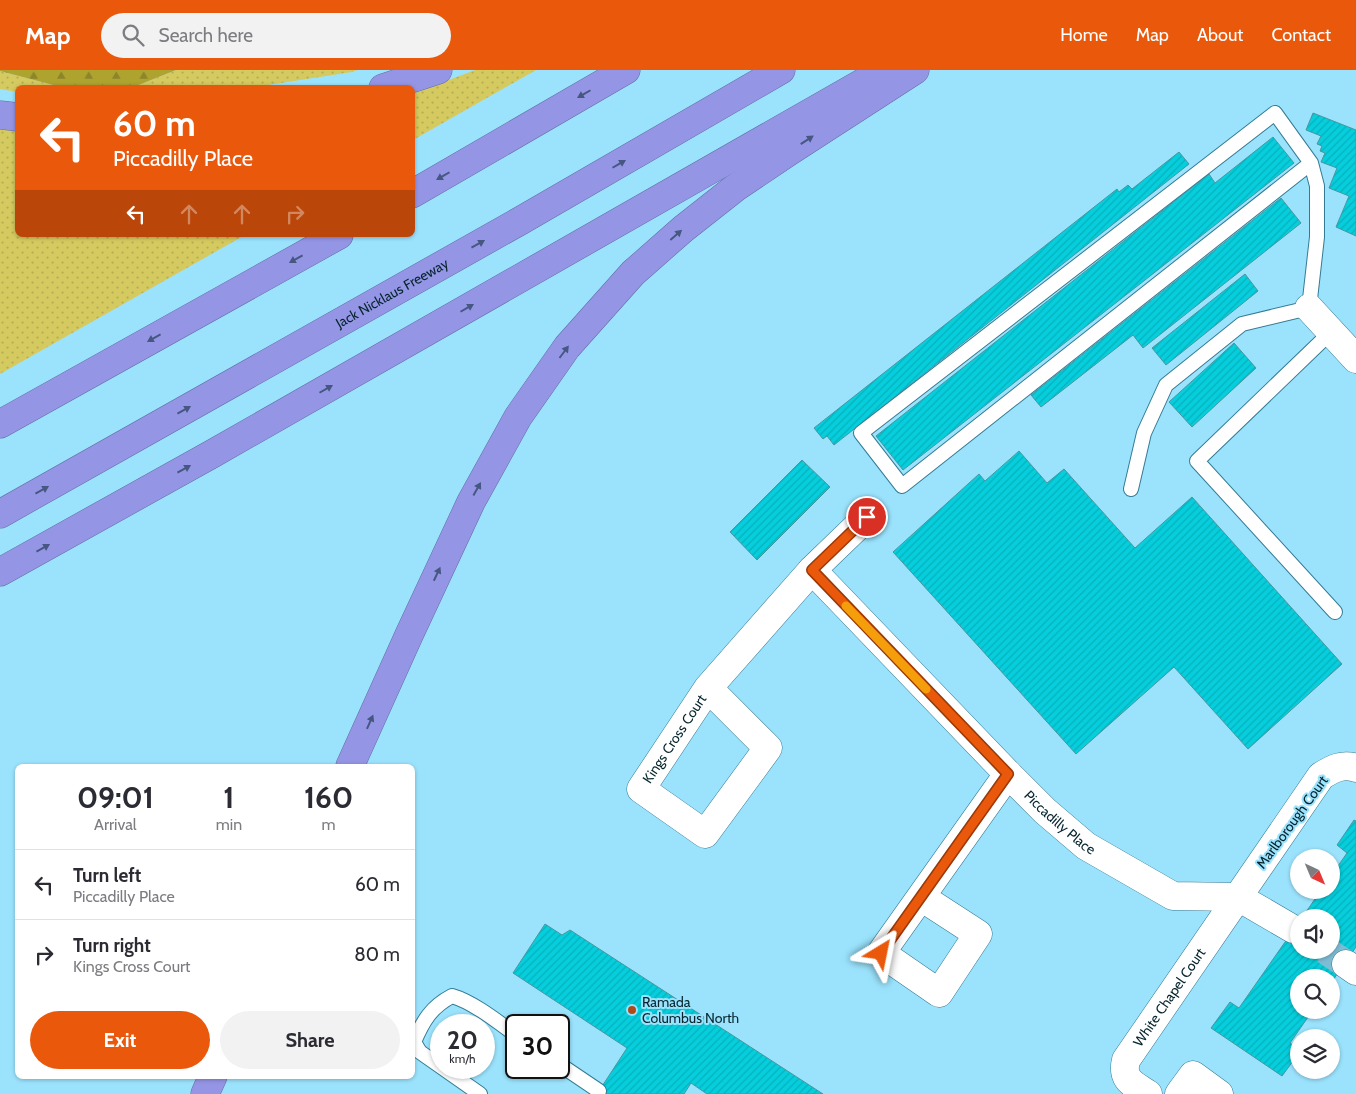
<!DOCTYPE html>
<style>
body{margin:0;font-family:Cabin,sans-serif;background:#f2f2f3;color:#2b2b33;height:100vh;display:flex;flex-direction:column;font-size:19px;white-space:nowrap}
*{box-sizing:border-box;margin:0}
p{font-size:16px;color:#7c7c81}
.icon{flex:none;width:28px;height:28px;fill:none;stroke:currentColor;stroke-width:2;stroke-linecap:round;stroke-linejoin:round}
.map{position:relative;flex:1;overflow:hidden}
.side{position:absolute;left:15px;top:694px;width:400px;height:315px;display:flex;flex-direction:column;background:#fff;border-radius:8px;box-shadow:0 1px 4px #0004}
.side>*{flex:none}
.guide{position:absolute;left:15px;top:15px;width:400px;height:152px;border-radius:8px;box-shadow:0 1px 4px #0004;background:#ea580c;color:#fff;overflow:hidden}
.needle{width:32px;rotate:136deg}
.controls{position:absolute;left:1290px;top:779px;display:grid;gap:10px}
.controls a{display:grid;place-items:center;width:50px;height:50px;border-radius:50%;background:#fff;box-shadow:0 1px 4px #0004;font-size:25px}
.speed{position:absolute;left:430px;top:944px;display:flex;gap:10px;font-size:25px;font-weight:700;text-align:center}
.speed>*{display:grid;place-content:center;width:65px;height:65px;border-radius:50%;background:#fff;box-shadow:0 1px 4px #0004;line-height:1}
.speed small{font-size:12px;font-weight:400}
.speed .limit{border:2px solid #111;border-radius:8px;background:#fff;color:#111}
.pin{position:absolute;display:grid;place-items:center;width:42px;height:42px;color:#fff;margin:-21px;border:2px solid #fff;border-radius:50%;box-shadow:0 1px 5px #0007}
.me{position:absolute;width:55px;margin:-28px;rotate:35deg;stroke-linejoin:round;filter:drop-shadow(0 0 4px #0008)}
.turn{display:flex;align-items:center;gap:18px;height:105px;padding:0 15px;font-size:22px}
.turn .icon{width:65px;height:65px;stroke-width:2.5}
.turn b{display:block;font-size:35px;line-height:42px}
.lanes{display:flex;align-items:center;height:48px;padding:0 15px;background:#0003;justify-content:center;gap:25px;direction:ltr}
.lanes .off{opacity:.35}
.eta{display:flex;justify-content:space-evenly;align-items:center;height:85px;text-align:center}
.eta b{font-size:30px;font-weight:800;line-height:35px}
.button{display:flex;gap:10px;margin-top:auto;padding:10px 15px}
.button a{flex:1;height:58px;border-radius:30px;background:#ea580c;color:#fff;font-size:20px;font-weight:800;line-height:58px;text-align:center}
.button a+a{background:#f2f2f3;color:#2b2b33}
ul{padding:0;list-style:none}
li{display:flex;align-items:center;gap:15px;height:70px;padding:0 15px;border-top:1px solid #e1e1e2}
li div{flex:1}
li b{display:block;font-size:19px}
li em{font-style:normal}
header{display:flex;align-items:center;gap:30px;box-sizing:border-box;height:70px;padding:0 25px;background:#ea580c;color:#fff}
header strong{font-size:24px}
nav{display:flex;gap:28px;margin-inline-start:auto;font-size:18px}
.search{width:350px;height:45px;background:#f2f2f3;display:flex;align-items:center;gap:12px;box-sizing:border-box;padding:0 18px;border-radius:28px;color:#7c7c81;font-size:19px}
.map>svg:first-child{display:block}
.grass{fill:url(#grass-dots)}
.forest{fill:url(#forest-firs)}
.building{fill:url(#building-hatch);stroke:#4698a0}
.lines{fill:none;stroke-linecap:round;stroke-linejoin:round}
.street-tunnel{stroke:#7dbdd4;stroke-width:28;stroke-dasharray:28 14;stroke-linecap:butt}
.lane-casing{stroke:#347c95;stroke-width:16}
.street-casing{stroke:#347c95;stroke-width:29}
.highway-casing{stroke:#636ea6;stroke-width:29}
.lane{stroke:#fff;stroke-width:14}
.street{stroke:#fff;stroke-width:28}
.highway{stroke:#9595e6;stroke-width:28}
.oneway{fill:#465781}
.route-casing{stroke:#983908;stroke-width:12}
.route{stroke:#ea580c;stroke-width:9}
.slow{stroke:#f59e0b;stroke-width:9}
.poi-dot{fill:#af4b19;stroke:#9be3fd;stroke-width:2}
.labels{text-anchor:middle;stroke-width:4;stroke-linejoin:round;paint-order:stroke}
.street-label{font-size:14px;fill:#06252e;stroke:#9be3fd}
.poi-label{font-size:14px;fill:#06252e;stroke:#9be3fd;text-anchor:start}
</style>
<header>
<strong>Map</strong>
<div class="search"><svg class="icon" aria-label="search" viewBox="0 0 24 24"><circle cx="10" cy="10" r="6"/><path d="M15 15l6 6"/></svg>Search here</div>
<nav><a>Home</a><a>Map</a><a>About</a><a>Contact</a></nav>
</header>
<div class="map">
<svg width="1356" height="1024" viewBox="0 0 1356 1024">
<defs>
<pattern id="grass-dots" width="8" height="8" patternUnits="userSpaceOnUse" patternTransform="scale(1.25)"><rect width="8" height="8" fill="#d5ca60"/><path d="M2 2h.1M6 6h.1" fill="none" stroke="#b5ad54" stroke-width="1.8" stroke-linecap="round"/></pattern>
<pattern id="forest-firs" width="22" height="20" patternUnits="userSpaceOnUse" patternTransform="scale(1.25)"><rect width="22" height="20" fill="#afa330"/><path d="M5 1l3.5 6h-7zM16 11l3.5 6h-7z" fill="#8c8529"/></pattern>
<pattern id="building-hatch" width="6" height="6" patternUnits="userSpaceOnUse" patternTransform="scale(1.25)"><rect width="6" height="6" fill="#06cedc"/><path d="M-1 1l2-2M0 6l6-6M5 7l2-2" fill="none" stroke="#05b1bd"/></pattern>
</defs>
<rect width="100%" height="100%" fill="#9be3fd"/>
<path class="grass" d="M176 0H357L352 2 255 17 131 18Z
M475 0H536L413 70 412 24Z
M0 1 61 17 18 18 17 22 0 19Z
M0 58 17 60 18 165H245L0 304Z"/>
<path class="forest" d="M0 0H176L131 18 61 17 0 1Z"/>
<path class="building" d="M1313 43 1356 60V166L1336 157 1349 126 1329 118 1337 98 1321 92 1325 83 1320 81 1322 76 1317 74 1321 66 1306 60Z
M1273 67 1294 93 903 400 876 366 1209 104 1215 113Z
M1179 82 1189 94 834 375 827 366 823 369 814 358 1117 119 1119 122 1128 115 1132 119Z
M1281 128 1301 153 1143 278 1133 265 1041 337 1031 325Z
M1245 204 1258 221 1166 295 1152 278Z
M1234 273 1256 298 1192 357 1169 332Z
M1019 381 1047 413 1064 399 1135 478 1192 427 1342 594 1248 679 1174 597 1076 684 893 482 979 404 985 411Z
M802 390 830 417 757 490 730 462Z
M1354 750 1356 751V877L1331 913V908H1299V940H1313L1290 973 1299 979V983L1282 1006 1211 958 1230 932 1239 938 1299 852V880H1331V848H1302L1321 820H1331V806L1347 783 1337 775Z
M545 854 562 865 570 860 823 1024H707L691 1013 684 1024H597L627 978 513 903Z"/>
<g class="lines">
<path class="street-tunnel" d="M1325 880 1346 894"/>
<defs>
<path id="lane" d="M1331 262 1197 391 1335 542
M1131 419 1144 363 1166 315 1242 254 1309 238 1317 167V116L1311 93 1275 43 861 363 902 416 1311 93
M559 994 599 1021
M480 1024 420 982 414 972C423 951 431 937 452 926 473 932 498 952 516 965"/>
<g id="street">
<path d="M1309 238 1356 289"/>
<path id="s1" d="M812 500 1008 704 1045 741 1086 776 1173 826 1238 827 1293 859"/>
<path id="s2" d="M708 618 768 678 705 764 641 719 708 618 812 500 867 447"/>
<path d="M921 827 978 864 939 923 881 883 1008 704"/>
<path d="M1346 894 1356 901"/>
<path id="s3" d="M1148 1024C1133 1014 1121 1010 1126 990L1321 706C1332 699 1343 693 1356 698"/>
<path d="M1179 1024 1193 1005 1219 1024"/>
</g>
<g id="highway">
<path d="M383 18 438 0"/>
<path d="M0 45 18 47"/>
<path d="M412 124 626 0"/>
<path d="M0 354 339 165"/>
<path id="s4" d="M0 444 520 151 781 0"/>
<path d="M0 502 212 384 885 0"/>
<path d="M350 696 409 565 471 432 518 347 567 277 633 203 683 159 735 118 787 83 915 0"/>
<path d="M205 1024 213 1006"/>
</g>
</defs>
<use href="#lane" class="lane-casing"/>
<use href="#street" class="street-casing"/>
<use href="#highway" class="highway-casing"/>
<use href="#lane" class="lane"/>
<use href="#street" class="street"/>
<use href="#highway" class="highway"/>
</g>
<defs><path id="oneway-solid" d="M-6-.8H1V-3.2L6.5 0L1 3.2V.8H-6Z" transform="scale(1.25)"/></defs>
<g class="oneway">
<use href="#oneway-solid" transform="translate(584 24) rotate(150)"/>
<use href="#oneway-solid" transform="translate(807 70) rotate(-33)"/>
<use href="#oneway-solid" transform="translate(619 94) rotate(-30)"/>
<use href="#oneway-solid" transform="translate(443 106) rotate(150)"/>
<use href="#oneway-solid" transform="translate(676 165) rotate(-41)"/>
<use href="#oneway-solid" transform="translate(478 174) rotate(-29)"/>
<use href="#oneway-solid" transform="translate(296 189) rotate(151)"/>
<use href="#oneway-solid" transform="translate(467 238) rotate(-30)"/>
<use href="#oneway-solid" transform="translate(154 268) rotate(151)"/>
<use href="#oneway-solid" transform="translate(564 282) rotate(-53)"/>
<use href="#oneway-solid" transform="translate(326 319) rotate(-30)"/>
<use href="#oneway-solid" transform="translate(184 340) rotate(-29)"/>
<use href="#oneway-solid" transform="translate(184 399) rotate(-29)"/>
<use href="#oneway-solid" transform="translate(477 419) rotate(-61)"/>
<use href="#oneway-solid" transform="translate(42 420) rotate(-29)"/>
<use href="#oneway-solid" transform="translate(43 478) rotate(-29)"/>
<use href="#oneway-solid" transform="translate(437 504) rotate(-65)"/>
<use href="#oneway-solid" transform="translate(370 652) rotate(-66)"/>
</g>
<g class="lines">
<defs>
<path id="route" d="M867 447 812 500 1008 704 881 883"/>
</defs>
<use href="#route" class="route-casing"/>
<use href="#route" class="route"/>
<path class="slow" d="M846 536 926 619"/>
</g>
<circle class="poi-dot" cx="632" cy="940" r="5"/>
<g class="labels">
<g class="street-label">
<text dy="5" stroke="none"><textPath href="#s4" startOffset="450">Jack Nicklaus Freeway</textPath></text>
<text dy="5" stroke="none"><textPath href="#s2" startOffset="330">Kings Cross Court</textPath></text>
<text dy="5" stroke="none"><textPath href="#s1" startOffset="354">Piccadilly Place</textPath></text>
<text transform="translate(1292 752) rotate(-54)" y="5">Marlborough Court</text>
<text dy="5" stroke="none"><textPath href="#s3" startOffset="121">White Chapel Court</textPath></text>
</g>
<g class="poi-label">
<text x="642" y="937">Ramada<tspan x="642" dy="16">Columbus North</tspan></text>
</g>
</g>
</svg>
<div class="controls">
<a><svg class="needle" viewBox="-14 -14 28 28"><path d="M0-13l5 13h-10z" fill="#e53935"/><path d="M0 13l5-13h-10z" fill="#7c7c81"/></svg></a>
<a><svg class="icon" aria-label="sound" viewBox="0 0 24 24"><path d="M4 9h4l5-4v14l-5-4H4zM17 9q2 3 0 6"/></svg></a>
<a><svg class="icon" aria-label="search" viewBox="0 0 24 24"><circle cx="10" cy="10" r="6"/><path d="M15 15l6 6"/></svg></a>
<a><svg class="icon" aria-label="layers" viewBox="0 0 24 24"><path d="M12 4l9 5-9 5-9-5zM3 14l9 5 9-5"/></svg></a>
</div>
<div class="speed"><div>20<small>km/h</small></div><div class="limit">30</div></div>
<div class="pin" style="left:867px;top:447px;background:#d93025"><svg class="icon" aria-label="arrive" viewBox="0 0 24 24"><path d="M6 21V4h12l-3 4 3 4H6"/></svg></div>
<svg class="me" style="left:881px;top:883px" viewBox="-20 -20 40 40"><path d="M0-17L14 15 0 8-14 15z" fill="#ea580c" stroke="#fff" stroke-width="4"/></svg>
<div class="guide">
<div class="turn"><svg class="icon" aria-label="left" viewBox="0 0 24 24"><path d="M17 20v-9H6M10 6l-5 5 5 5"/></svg><div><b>60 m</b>Piccadilly Place</div></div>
<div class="lanes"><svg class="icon" aria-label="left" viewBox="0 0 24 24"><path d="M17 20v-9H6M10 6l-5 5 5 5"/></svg><svg class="icon off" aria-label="ahead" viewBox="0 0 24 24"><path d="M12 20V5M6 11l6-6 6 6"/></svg><svg class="icon off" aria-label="ahead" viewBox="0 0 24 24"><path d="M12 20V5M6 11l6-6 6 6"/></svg><svg class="icon off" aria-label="right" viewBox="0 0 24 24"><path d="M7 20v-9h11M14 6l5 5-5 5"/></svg></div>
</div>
<section class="side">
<div class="eta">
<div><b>09:01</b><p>Arrival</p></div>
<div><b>1</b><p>min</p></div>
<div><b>160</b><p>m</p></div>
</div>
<ul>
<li><svg class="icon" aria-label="left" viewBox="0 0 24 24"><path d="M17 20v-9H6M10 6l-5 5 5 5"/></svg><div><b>Turn left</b><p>Piccadilly Place</p></div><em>60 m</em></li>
<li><svg class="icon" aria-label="right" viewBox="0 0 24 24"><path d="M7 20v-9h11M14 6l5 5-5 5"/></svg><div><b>Turn right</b><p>Kings Cross Court</p></div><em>80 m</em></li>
</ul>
<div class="button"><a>Exit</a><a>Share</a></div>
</section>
</div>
